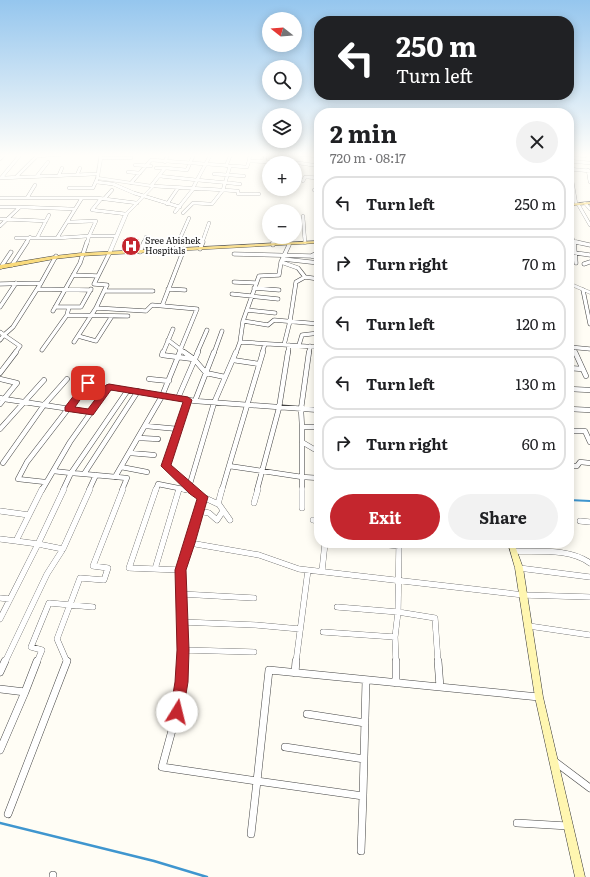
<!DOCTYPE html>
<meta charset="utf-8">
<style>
body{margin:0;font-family:Literata,serif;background:#f2f2f2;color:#202124;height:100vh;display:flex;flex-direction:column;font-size:15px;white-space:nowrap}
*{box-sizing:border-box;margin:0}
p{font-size:13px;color:#757577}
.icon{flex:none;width:22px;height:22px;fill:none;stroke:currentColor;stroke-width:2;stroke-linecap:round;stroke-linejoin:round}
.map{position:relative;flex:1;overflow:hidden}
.drawer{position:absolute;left:314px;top:108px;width:260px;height:440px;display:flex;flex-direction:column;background:#fff;border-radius:16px;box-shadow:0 2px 10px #0003}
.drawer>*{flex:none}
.banner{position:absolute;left:314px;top:16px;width:260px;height:84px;border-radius:16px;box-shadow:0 2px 10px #0003;background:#202124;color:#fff;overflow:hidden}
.needle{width:26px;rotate:287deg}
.buttons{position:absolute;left:262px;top:12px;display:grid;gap:8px}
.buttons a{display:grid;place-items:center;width:40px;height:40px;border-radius:50%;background:#fff;box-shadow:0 2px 10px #0003;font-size:20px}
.pin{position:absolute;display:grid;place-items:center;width:34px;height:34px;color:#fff;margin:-17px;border-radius:8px;box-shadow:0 2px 6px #0006}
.me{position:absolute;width:44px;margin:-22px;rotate:9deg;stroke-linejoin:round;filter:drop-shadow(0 0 3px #0008)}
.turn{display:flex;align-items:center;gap:14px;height:84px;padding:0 16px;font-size:18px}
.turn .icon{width:52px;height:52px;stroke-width:2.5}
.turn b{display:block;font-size:28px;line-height:34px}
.round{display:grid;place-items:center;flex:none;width:42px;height:42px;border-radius:21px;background:#f2f2f2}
.headline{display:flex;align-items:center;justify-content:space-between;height:68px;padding:0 16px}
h1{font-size:24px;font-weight:700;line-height:30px}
.action{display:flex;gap:8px;margin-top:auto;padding:8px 16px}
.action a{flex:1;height:46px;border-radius:24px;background:#c4262e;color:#fff;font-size:16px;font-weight:700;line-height:46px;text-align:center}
.action a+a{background:#f2f2f2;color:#202124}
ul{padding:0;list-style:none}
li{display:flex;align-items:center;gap:12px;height:54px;margin:0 8px 6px;padding:0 8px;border:2px solid #e0e0e0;border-radius:16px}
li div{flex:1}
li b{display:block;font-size:15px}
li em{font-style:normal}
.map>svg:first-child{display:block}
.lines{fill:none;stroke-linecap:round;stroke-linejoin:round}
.stream-far1{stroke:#3f96cf;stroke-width:2}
.stream{stroke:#3f96cf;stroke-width:2.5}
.minor-far4-casing{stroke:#444;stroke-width:3.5}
.minor-far3-casing{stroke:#444;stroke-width:4.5}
.minor-far2-casing{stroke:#444;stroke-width:5.5}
.minor-far1-casing{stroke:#444;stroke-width:6}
.minor-casing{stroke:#444;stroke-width:8}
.tertiary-casing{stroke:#444;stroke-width:0.5}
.secondary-casing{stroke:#333;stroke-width:1}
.primary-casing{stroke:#222;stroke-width:1}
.minor-far4{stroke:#fff;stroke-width:3}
.minor-far3{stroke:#fff;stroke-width:3.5}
.minor-far2{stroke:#fff;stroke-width:4.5}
.minor-far1{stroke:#fff;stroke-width:5.5}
.minor{stroke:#fff;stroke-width:7}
.tertiary{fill:#fff;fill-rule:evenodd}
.secondary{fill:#fff6b0;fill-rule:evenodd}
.primary{fill:#f9d66b;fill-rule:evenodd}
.route{fill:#c4262e;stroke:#7f191e}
.labels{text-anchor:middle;stroke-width:4;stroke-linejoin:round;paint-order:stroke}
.far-poi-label{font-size:9px;fill:#111;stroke:#fff;text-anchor:start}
</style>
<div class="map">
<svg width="590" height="877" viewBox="0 0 590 877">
<rect width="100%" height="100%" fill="#fffdf5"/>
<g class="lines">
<path class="stream-far1" d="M569 500 590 501"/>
<path class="stream" d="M0 823 154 861 207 877"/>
<defs>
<path id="minor-far4" d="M211 154 197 180 240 184
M250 154 249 161 299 163 319 166
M293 154 319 156
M569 154 585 156
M37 156 67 154
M102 158H131
M0 159 5 154
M569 161 590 163
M165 162 168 154
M264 162 266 154
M281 162 284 154
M135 165 151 166
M226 166 231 154
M156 168H165
M569 169 590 171
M570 169 576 204
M588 170 590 182
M128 172 140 173
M214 174 244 176
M59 175 62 168
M77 175 80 168
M37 176 48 162
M159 176 197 180 193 188
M16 177 39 154
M0 178 97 174
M1 178 21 154
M303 181 305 177 319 178
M96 182 113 184 134 193 180 207
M131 183 151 160 247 167 249 161
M151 186 165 168 187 170 194 154
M153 186 223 190 230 166
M69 188H93L97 179
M314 190H319
M0 198H97L137 203
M27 198 35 185
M82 198 57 238 89 236 87 243
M101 199 92 210 126 214
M104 199 112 190
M585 203 590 209
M167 204 178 188
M578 204 590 225
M0 207H20L0 226
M20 207 75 209
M175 212 194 188
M183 213 193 203 212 204 223 190 238 191V194H259
M303 216 305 243
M0 219 46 221
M67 222 96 221 89 236H115
M569 228 574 243
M16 238H57
M37 238 49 215
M569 240 580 243
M26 243 30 237
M144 243 146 237
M178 243 189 218
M202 243 209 223
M273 243 274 237"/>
<path id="minor-far3" d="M574 242 576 263
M576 242 590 245
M273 245V242
M200 249 203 242
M175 250 179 242
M140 252 144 242
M569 252 590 255
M109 254 94 284 107 285 96 308 146 311 152 305 197 309 179 353
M234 254 311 256 319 252
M311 256 319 258
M283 259 319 263
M281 262 298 268 305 277 319 279
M584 264 590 262
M12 265 27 242
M1 267 11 252
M73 275 98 276
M234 282 256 283
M41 283 56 256
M0 284 41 283 13 327 4 335 20 346 15 353
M254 288 279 290
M38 289 91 290
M168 289 185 290
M583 290 590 324
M104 291H153
M232 294 278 299
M162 306 184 249
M0 307 16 283
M55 307H81L91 289
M247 310 275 313
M53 311 80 263 87 242
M67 315 128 316
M243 321 259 276 279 275 281 262 289 245
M0 332 4 335 0 340
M78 336 96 341 112 316
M168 340 185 353
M74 342 96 308
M240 342 243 321 268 325 274 320 319 324
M284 345 290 321 296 282 305 277
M299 345 302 335 319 333
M569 347 590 349
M573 347 575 353
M42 350 67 315 69 307
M163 353 173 329
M197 353 207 330
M214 353 222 331
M236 353 240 342 319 347
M262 353 265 344
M288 353 289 345
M309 353 310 346"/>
<path id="minor-far2" d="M163 352 162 355 193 359
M184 352 194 359 206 373 225 377
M263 352 229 466 302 477V490
M309 352 301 409 302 427H319
M575 352 586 376
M233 360 259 364
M569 368 582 369
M0 373 16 352
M0 379 17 383 4 399 90 412
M149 379 169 381
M569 389 590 390
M0 398 4 399 0 404
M178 398 198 352
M188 400 166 466 192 490
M195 401 214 352
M569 409 590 410
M146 426 178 429
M302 427V477L319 478
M0 429 44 380
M569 431H585L590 442
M139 438 158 439
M302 442 319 452
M130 453 154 455
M3 463 44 405 67 379
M569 466H577L580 462 590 463
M121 467 147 472
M53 471 71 473 128 390
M84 474 127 478 122 490
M115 477 162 396 180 352
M45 482 18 479 27 462 88 383
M189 487 214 403 236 352
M42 490 70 442 109 387 195 401 319 410
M63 490 71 473 84 474 138 391
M89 490 96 475
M156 490 158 484 188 490
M222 490 229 466
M257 490 279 408 288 352"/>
<path id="minor-far1" d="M156 489 129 568 180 570
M183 489 193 491
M191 489 203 497 190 543 259 555 299 569 524 595 590 597
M302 489V508
M203 497 218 504 222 489
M218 503 230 520
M254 503 258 489
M0 511 29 515
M199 511 209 513 217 520 223 511
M313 520 319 521
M580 521 590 522
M0 539 16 541 42 489
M16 541 38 544 64 489
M190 543 180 570 181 594 254 598
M369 543 399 546
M514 551C539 552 569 548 590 563
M519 568 590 577
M155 569 179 489
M322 571 325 543
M181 594 183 650 254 652
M0 598 10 599
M337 607 398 612 435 618 438 662
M0 619 38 544 63 549
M181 622 256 625 300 629
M529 626 590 635
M323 632 395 637 396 662
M395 637 398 612 399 543
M5 662 47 574 63 549 90 489
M37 662 42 650 31 647 49 603 93 607
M67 662 57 639 80 578 104 580 108 568 93 566 123 489
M182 662 183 650
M296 662 308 570"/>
<path id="minor" d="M182 661 177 712 162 767 257 781 269 670 539 697
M396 661V683
M438 661 440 687
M0 672 5 661
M295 673 296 661
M0 689 25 692 37 661
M307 714 365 723
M285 747 364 759
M0 750 25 692
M554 761 590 788
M8 814 67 661
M517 823 568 826
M251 834 257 781 363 796 366 680
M361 851 363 796
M53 875V877"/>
<path id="tertiary" d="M100 154H103L99 177 153 185 155 186 128 214 111 254 109 255 107 254 124 214 151 187 96 179Z
M569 282 590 291V294L569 285Z"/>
<path id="secondary" d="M508 543H514L523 568 543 697 585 877H575L535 697 515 568Z"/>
<path id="primary" d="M590 202V204L569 206V204Z
M319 241V243L81 256 54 259 0 269V265L54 256 81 253Z"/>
</defs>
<use href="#minor-far4" class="minor-far4-casing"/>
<use href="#minor-far3" class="minor-far3-casing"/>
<use href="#minor-far2" class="minor-far2-casing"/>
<use href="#minor-far1" class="minor-far1-casing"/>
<use href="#minor" class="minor-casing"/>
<use href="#tertiary" class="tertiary-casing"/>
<use href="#secondary" class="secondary-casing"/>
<use href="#primary" class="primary-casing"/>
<use href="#minor-far4" class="minor-far4"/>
<use href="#minor-far3" class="minor-far3"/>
<use href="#minor-far2" class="minor-far2"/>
<use href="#minor-far1" class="minor-far1"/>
<use href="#minor" class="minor"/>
<use href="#tertiary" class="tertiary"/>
<use href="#secondary" class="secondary"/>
<use href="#primary" class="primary"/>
</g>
<linearGradient id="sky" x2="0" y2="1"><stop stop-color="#95c6ee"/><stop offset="0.56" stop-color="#fffefa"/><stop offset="1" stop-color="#fffefa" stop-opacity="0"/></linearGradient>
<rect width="590" height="277" fill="url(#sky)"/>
<path class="route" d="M88 380 92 383 75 407 88 409 106 385 109 384 188 397 192 400 171 465 208 497 195 543 186 570 189 650 188 682 183 712 181 716 177 718 172 716 170 712 175 682 177 650 175 570 197 499 190 494 161 466 183 402 111 390 93 415 65 411V407L85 381Z"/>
<defs>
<symbol id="hospital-disc" viewBox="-11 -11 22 22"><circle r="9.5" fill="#c4262e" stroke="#fff"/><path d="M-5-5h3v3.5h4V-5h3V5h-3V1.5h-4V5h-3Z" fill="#fff"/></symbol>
</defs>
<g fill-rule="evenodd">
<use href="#hospital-disc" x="120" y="235" width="22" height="22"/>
</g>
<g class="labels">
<g class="far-poi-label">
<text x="145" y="244">Sree Abishek<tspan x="145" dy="10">Hospitals</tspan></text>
</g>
</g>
</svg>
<div class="buttons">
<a><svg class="needle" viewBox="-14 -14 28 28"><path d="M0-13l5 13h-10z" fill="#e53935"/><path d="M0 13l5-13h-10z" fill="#757577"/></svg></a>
<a><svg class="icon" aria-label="search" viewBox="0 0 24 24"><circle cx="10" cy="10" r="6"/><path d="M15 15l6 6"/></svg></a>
<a><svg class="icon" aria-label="layers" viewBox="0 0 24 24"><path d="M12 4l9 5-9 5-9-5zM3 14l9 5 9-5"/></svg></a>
<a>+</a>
<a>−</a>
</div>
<div class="pin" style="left:88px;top:383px;background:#d93025"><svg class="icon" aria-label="arrive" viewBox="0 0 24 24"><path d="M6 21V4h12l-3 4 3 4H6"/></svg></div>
<svg class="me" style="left:177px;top:712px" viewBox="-20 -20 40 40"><circle r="19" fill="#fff"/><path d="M0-13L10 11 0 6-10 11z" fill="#c4262e"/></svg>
<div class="banner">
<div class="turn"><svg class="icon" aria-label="left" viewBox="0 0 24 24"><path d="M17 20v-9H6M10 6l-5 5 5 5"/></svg><div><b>250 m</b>Turn left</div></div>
</div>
<section class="drawer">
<div class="headline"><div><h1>2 min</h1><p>720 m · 08:17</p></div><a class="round"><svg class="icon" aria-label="close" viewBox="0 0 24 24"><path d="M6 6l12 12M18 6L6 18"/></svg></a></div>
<ul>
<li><svg class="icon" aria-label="left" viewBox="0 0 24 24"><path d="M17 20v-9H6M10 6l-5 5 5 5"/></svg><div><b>Turn left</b></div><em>250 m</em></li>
<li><svg class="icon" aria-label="right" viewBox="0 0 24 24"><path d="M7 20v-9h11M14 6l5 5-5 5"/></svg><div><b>Turn right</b></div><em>70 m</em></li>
<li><svg class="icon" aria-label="left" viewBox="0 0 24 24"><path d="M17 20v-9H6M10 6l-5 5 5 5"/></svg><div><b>Turn left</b></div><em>120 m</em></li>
<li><svg class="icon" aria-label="left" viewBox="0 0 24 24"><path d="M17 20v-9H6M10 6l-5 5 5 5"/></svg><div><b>Turn left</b></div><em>130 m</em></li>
<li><svg class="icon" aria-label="right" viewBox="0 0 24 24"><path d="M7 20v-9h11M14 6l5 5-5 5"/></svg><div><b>Turn right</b></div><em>60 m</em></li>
</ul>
<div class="action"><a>Exit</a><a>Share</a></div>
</section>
</div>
